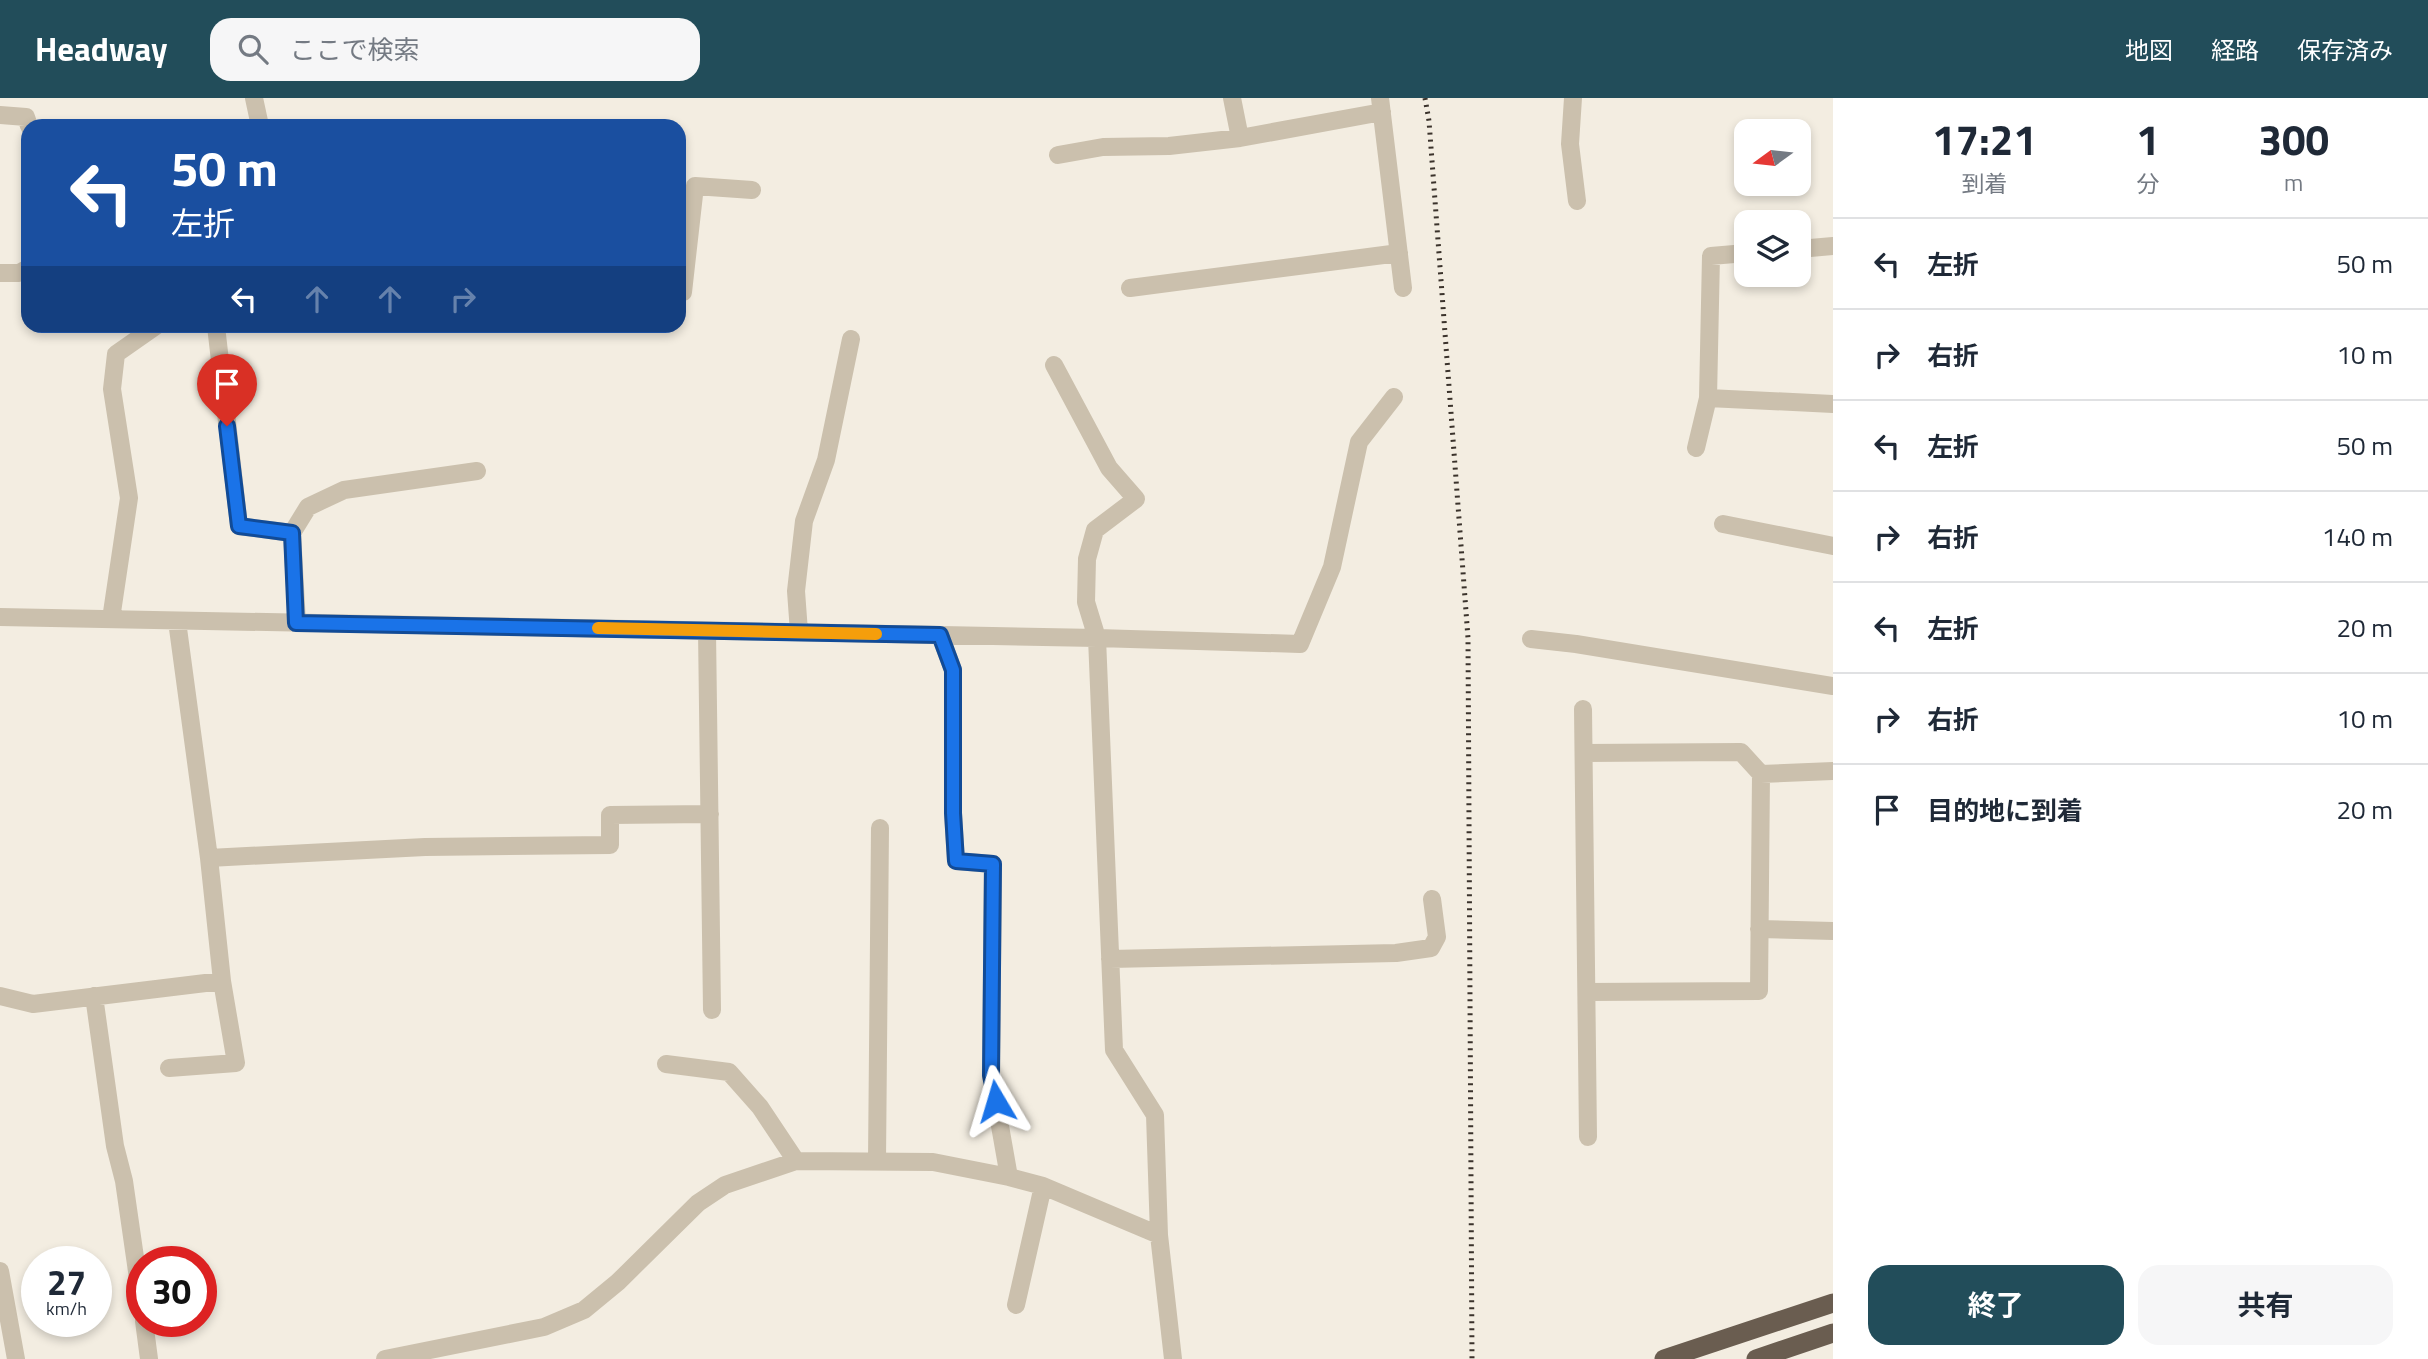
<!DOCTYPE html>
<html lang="ja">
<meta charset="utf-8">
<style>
body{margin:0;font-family:"Titillium Web","Noto Sans JP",sans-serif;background:#f6f6f7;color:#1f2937;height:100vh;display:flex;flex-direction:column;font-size:26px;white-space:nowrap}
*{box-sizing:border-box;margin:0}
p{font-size:23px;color:#747a83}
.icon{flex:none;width:38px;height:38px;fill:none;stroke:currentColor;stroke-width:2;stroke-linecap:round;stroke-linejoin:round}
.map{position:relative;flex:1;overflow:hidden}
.sheet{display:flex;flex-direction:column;background:#fff;width:595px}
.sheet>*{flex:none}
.hud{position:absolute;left:21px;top:21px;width:665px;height:214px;border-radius:21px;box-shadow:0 4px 10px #0003;background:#1a4fa0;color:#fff;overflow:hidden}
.needle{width:46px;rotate:255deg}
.controls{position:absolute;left:1734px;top:21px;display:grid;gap:14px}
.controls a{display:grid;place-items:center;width:77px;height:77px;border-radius:14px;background:#fff;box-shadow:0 4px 10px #0003;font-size:35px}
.speed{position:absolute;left:21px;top:1148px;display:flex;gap:14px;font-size:35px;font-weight:700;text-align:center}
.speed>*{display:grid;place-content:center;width:91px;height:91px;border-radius:50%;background:#fff;box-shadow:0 4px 10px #0003;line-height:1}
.speed small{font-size:18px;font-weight:400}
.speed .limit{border:10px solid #d22;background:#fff;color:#111}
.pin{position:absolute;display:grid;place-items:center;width:60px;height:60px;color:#fff;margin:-72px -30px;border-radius:50% 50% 50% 0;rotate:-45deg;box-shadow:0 0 7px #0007}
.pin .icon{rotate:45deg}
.me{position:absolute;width:77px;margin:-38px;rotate:353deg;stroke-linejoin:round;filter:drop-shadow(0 0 5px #0008)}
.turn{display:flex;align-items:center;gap:24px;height:147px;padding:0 35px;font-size:32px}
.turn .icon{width:91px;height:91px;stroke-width:2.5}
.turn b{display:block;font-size:49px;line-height:60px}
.lanes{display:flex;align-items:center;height:66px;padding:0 35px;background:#0003;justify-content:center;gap:35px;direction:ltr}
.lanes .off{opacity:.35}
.eta{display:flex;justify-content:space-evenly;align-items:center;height:119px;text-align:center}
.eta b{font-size:42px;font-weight:700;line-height:49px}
.primary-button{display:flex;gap:14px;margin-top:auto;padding:14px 35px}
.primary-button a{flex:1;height:80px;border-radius:21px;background:#224d5a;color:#fff;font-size:28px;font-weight:700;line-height:80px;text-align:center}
.primary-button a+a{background:#f6f6f7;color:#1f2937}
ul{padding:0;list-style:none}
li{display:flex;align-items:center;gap:21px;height:91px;padding:0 35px;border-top:2px solid #e0e1e3}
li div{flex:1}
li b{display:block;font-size:26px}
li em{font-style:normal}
header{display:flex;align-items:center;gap:42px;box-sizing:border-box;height:98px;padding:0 35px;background:#224d5a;color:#fff}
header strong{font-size:33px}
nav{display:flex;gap:38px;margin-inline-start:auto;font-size:24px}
.search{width:490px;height:63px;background:#f6f6f7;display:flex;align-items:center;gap:18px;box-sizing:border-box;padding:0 24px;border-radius:21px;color:#747a83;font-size:26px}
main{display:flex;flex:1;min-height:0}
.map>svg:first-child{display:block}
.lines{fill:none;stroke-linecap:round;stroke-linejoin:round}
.minor{stroke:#cbc0ad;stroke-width:18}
.trunk{stroke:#6a5d50;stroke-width:19}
.rail{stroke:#3a322b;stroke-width:5;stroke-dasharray:2 5;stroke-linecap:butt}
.route-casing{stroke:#114b97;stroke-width:18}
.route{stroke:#1a73e8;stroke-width:12}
.slow{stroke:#f59e0b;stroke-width:12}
</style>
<header>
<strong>Headway</strong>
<div class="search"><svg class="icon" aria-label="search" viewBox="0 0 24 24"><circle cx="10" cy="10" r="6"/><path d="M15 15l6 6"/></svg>ここで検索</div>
<nav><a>地図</a><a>経路</a><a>保存済み</a></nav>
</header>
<main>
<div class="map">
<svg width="1833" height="1261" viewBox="0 0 1833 1261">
<rect width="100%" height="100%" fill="#f3ede1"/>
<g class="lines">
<path class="minor" d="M254 0 260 28
M1232 0 1240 40
M1380 0 1403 190
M1573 0 1570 46 1577 103
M0 17 26 19 29 28
M1058 57 1103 49 1169 48 1240 40 1382 14
M1799 151 1833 148
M0 175H19L28 170
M1130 190 1399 155
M679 195 683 194 695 88 752 92
M216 228 239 428 292 435 308 409 344 392 477 373
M1054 267 1109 370 1136 401 1095 432 1087 461 1086 504 1097 540 1300 546 1332 469 1359 344 1394 299
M1708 300 1833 306
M1696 350 1708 300 1711 158 1746 155
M1723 426 1833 448
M292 435 297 525
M0 519 1097 540 1114 952 1155 1017 1159 1137 1173 1261
M111 521 129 400 112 291 116 256 156 228
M707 533 712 912
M799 534 796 493 804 423 826 362 851 241
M940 537 953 572V715L956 763 993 766 991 977 1009 1079
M1531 541 1576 546 1833 588
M1583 611 1588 1039
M1584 655 1741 654 1761 676
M209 760 425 749 610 747V717L710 716
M1759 831 1833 833
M1110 861 1396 855 1431 850 1437 839 1432 801
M1587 894 1759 893 1761 676 1833 673
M0 898 33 906 222 883
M94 898 115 1048 124 1083 142 1208
M666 966 729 974 760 1009 796 1063
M169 970 236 965 222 883 209 760 177 523
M877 1063 880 730
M0 1173 16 1261
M1016 1207 1043 1088
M144 1223 149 1261
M385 1261 544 1229 584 1212 618 1184 698 1105 725 1087 796 1063 933 1064 1009 1079 1043 1088 1159 1137"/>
<path class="trunk" d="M1664 1261 1833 1205
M1756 1261 1833 1235"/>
<path class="rail" d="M1425 0 1429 23 1468 540 1472 1261"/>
</g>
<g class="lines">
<defs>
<path id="route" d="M227 328 239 428 292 435 296 525 940 537 953 572V715L956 763 993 766 991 977 996 1003"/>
</defs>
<use href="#route" class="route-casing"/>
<use href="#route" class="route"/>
<path class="slow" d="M598 530 876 536"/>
</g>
</svg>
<div class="controls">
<a><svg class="needle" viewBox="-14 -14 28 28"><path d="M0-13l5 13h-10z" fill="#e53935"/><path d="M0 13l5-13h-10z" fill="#747a83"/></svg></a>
<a><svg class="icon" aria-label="layers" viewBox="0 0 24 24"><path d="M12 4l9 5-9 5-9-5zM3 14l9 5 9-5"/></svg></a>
</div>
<div class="speed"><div>27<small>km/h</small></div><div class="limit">30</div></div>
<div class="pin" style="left:227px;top:328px;background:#d93025"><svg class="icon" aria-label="arrive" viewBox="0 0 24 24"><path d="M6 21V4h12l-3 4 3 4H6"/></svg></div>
<svg class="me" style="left:996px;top:1003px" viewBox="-20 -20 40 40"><path d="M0-17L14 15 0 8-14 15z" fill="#1a73e8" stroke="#fff" stroke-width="4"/></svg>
<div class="hud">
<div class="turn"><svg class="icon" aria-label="left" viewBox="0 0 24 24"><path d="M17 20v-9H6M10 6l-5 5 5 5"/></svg><div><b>50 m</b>左折</div></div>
<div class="lanes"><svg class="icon" aria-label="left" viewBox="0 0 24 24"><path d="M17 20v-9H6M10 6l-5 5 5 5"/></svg><svg class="icon off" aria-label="ahead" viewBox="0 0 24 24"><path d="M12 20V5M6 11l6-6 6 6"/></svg><svg class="icon off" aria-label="ahead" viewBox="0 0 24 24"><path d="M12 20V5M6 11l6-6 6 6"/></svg><svg class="icon off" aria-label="right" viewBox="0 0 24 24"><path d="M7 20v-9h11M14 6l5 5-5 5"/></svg></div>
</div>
</div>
<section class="sheet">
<div class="eta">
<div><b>17:21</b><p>到着</p></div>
<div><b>1</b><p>分</p></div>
<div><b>300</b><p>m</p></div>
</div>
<ul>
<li><svg class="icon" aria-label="left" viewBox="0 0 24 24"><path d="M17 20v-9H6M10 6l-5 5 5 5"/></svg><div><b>左折</b></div><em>50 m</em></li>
<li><svg class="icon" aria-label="right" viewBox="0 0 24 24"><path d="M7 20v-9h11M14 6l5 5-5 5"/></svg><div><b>右折</b></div><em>10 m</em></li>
<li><svg class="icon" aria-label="left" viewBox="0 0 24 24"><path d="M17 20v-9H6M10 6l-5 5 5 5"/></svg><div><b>左折</b></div><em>50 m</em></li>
<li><svg class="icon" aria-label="right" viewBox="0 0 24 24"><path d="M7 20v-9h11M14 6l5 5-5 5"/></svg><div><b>右折</b></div><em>140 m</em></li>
<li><svg class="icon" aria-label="left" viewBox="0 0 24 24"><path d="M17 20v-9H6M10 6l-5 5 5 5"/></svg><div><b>左折</b></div><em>20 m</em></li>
<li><svg class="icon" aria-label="right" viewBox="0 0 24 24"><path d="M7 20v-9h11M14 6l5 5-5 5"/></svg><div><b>右折</b></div><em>10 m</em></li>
<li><svg class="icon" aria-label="arrive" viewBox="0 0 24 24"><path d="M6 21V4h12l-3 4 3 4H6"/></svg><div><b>目的地に到着</b></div><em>20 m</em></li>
</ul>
<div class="primary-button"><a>終了</a><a>共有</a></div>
</section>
</main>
